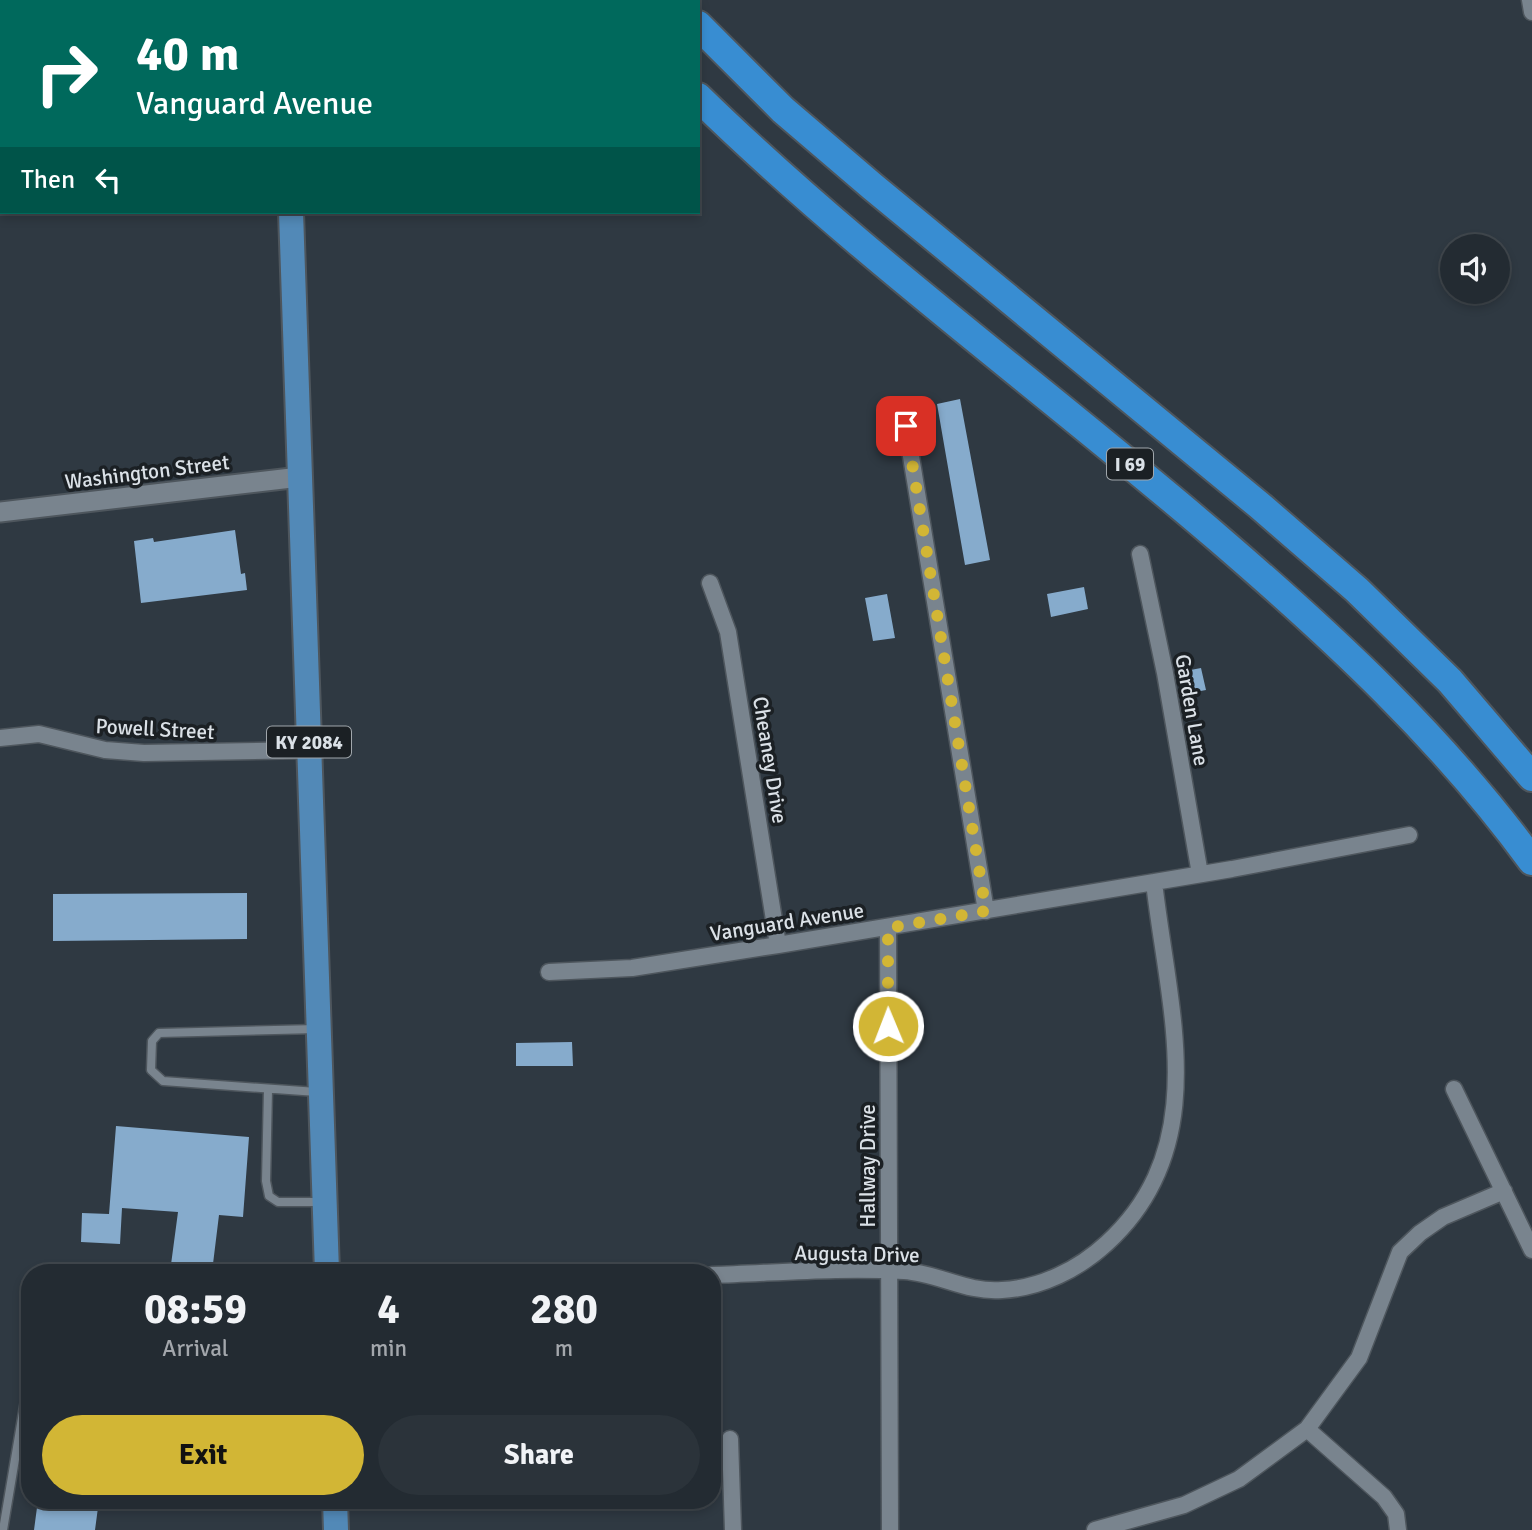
<!DOCTYPE html>
<style>
body{margin:0;font-family:Signika,sans-serif;background:#2b333a;color:#f1f3f6;height:100vh;display:flex;flex-direction:column;font-size:26px;white-space:nowrap}
*{box-sizing:border-box;margin:0}
p{font-size:23px;color:#a3a7ac}
.icon{flex:none;width:38px;height:38px;fill:none;stroke:currentColor;stroke-width:2;stroke-linecap:round;stroke-linejoin:round}
.map{position:relative;flex:1;overflow:hidden}
.sheet{position:absolute;left:21px;top:1264px;width:700px;height:245px;display:flex;flex-direction:column;background:#232b32;border-radius:28px;box-shadow:0 4px 10px #0003,0 0 0 2px #40474d}
.sheet>*{flex:none}
.guide{position:absolute;left:0px;top:0px;width:700px;height:214px;box-shadow:0 4px 10px #0003,0 0 0 2px #40474d;background:#00695c;color:#fff;overflow:hidden}
.fabs{position:absolute;left:1440px;top:234px;display:grid;gap:14px}
.fabs a{display:grid;place-items:center;width:70px;height:70px;border-radius:50%;background:#232b32;box-shadow:0 4px 10px #0003,0 0 0 2px #40474d;font-size:35px}
.pin{position:absolute;display:grid;place-items:center;width:60px;height:60px;color:#fff;margin:-30px;border-radius:14px;box-shadow:0 4px 10px #0006}
.me{position:absolute;width:77px;margin:-38px;rotate:359deg;stroke-linejoin:round;filter:drop-shadow(0 0 5px #0008)}
.turn{display:flex;align-items:center;gap:24px;height:147px;padding:0 21px;font-size:32px}
.turn .icon{width:91px;height:91px;stroke-width:2.5}
.turn b{display:block;font-size:49px;line-height:60px}
.then{display:flex;align-items:center;height:66px;padding:0 21px;background:#0003;gap:14px;font-size:26px}
.eta{display:flex;justify-content:space-evenly;align-items:center;height:119px;text-align:center}
.eta b{font-size:42px;font-weight:800;line-height:49px}
.primary-button{display:flex;gap:14px;margin-top:auto;padding:14px 21px}
.primary-button a{flex:1;height:80px;border-radius:42px;background:#d2b635;color:#111;font-size:28px;font-weight:800;line-height:80px;text-align:center}
.primary-button a+a{background:#2b333a;color:#f1f3f6}
.map>svg:first-child{display:block}
.building{fill:#86abcc}
.lines{fill:none;stroke-linecap:round;stroke-linejoin:round}
.service-casing{stroke:#4e565d;stroke-width:11}
.minor-casing{stroke:#4e565d;stroke-width:19}
.tertiary-casing{stroke:#4e565d;stroke-width:23}
.primary-casing{stroke:#4e565d;stroke-width:28}
.motorway-casing{stroke:#4e565d;stroke-width:32}
.service{stroke:#79848e;stroke-width:8}
.minor{stroke:#79848e;stroke-width:16}
.tertiary{stroke:#79848e;stroke-width:19}
.primary{stroke:#5289b7;stroke-width:24}
.motorway{stroke:#388dd2;stroke-width:28}
.route{stroke:#d2b635;stroke-width:12;stroke-dasharray:0 21.6}
.labels{text-anchor:middle;stroke-width:7;stroke-linejoin:round;paint-order:stroke}
.shield{fill:#1b2024;stroke:#a1a7ac;stroke-width:2}
.shield-label{font-size:19px;font-weight:bold;fill:#dbe1e7}
.street-label{font-size:21px;fill:#dbe1e7;stroke:#1b2024}
</style>
<div class="map">
<svg width="1532" height="1530" viewBox="0 0 1532 1530">
<rect width="100%" height="100%" fill="#2f3942"/>
<path class="building" d="M960 399 990 560 965 565 937 404Z
M235 530 241 574 245 573 247 590 141 603 134 541 153 538 154 542Z
M1084 587 1088 609 1051 617 1047 594Z
M887 594 895 638 873 641 865 598Z
M1201 668 1206 690 1185 694 1180 672Z
M247 893V939L53 941V894Z
M572 1042 573 1066H516V1043Z
M116 1126 249 1137 243 1217 219 1215 212 1272H170L178 1212 122 1208 120 1244 81 1242 82 1213 109 1214Z
M38 1500H99L95 1530H34Z"/>
<g class="lines">
<defs>
<path id="service" d="M317 1029 159 1033 152 1041 151 1070 163 1081 317 1092
M268 1090 266 1181 269 1196 278 1202H322
M3 1530 30 1371"/>
<path id="minor" d="M1530 0 1532 12
M906 426 986 911
M1140 554 1165 673 1200 874
M710 583 728 632 778 945
M0 738 39 734 105 750 144 753 309 750
M888 927 890 1530
M549 972 632 968 778 945 1232 869 1409 835
M1454 1089 1532 1250
M712 1275C776 1273 840 1267 904 1271 938 1273 967 1293 1002 1290 1041 1288 1079 1269 1107 1243 1214 1145 1168 1008 1154 882
M1307 1429 1384 1497 1396 1514 1398 1530
M730 1439 733 1530
M1095 1530 1184 1505 1239 1479 1307 1429 1359 1358 1400 1252 1420 1233 1443 1217 1504 1191"/>
<path id="tertiary" d="M0 512 300 477"/>
<path id="primary" d="M285 0V2
M291 212 327 1272
M335 1500 336 1530"/>
<path id="motorway" d="M610 0 612 2
M677 0 678 2
M698 25 783 110 873 187 1259 505 1357 590 1450 681 1532 777
M698 97C861 256 1047 391 1219 539 1334 638 1443 739 1532 861"/>
</defs>
<use href="#service" class="service-casing"/>
<use href="#minor" class="minor-casing"/>
<use href="#tertiary" class="tertiary-casing"/>
<use href="#primary" class="primary-casing"/>
<use href="#motorway" class="motorway-casing"/>
<use href="#service" class="service"/>
<use href="#minor" class="minor"/>
<use href="#tertiary" class="tertiary"/>
<use href="#primary" class="primary"/>
<use href="#motorway" class="motorway"/>
</g>
<g class="lines">
<path class="route" d="M888 1026V928L986 911 906 426"/>
</g>
<g class="labels">
<g class="shield">
<rect x="1107" y="448.5" width="46" height="31" rx="5"/>
<rect x="267" y="726.5" width="84" height="31" rx="5"/>
</g>
<g class="shield-label">
<text x="1130" y="471">I 69</text>
<text x="309" y="749">KY 2084</text>
</g>
<g class="street-label">
<text transform="translate(147 472) rotate(-7)" y="7">Washington Street</text>
<text transform="translate(1192 710) rotate(80)" y="7">Garden Lane</text>
<text transform="translate(155 729) rotate(3)" y="7">Powell Street</text>
<text transform="translate(770 760) rotate(81)" y="7">Cheaney Drive</text>
<text transform="translate(787 922) rotate(-9)" y="7">Vanguard Avenue</text>
<text transform="translate(868 1166) rotate(-90)" y="7">Hallway Drive</text>
<text transform="translate(857 1254) rotate(1)" y="7">Augusta Drive</text>
</g>
</g>
</svg>
<div class="fabs">
<a><svg class="icon" aria-label="sound" viewBox="0 0 24 24"><path d="M4 9h4l5-4v14l-5-4H4zM17 9q2 3 0 6"/></svg></a>
</div>
<div class="pin" style="left:906px;top:426px;background:#d93025"><svg class="icon" aria-label="arrive" viewBox="0 0 24 24"><path d="M6 21V4h12l-3 4 3 4H6"/></svg></div>
<svg class="me" style="left:888px;top:1026px" viewBox="-20 -20 40 40"><circle r="17" fill="#d2b635" stroke="#fff" stroke-width="3"/><path d="M0-11L8 9 0 5-8 9z" fill="#fff"/></svg>
<div class="guide">
<div class="turn"><svg class="icon" aria-label="right" viewBox="0 0 24 24"><path d="M7 20v-9h11M14 6l5 5-5 5"/></svg><div><b>40 m</b>Vanguard Avenue</div></div>
<div class="then">Then<svg class="icon" aria-label="left" viewBox="0 0 24 24"><path d="M17 20v-9H6M10 6l-5 5 5 5"/></svg></div>
</div>
<section class="sheet">
<div class="eta">
<div><b>08:59</b><p>Arrival</p></div>
<div><b>4</b><p>min</p></div>
<div><b>280</b><p>m</p></div>
</div>
<div class="primary-button"><a>Exit</a><a>Share</a></div>
</section>
</div>
